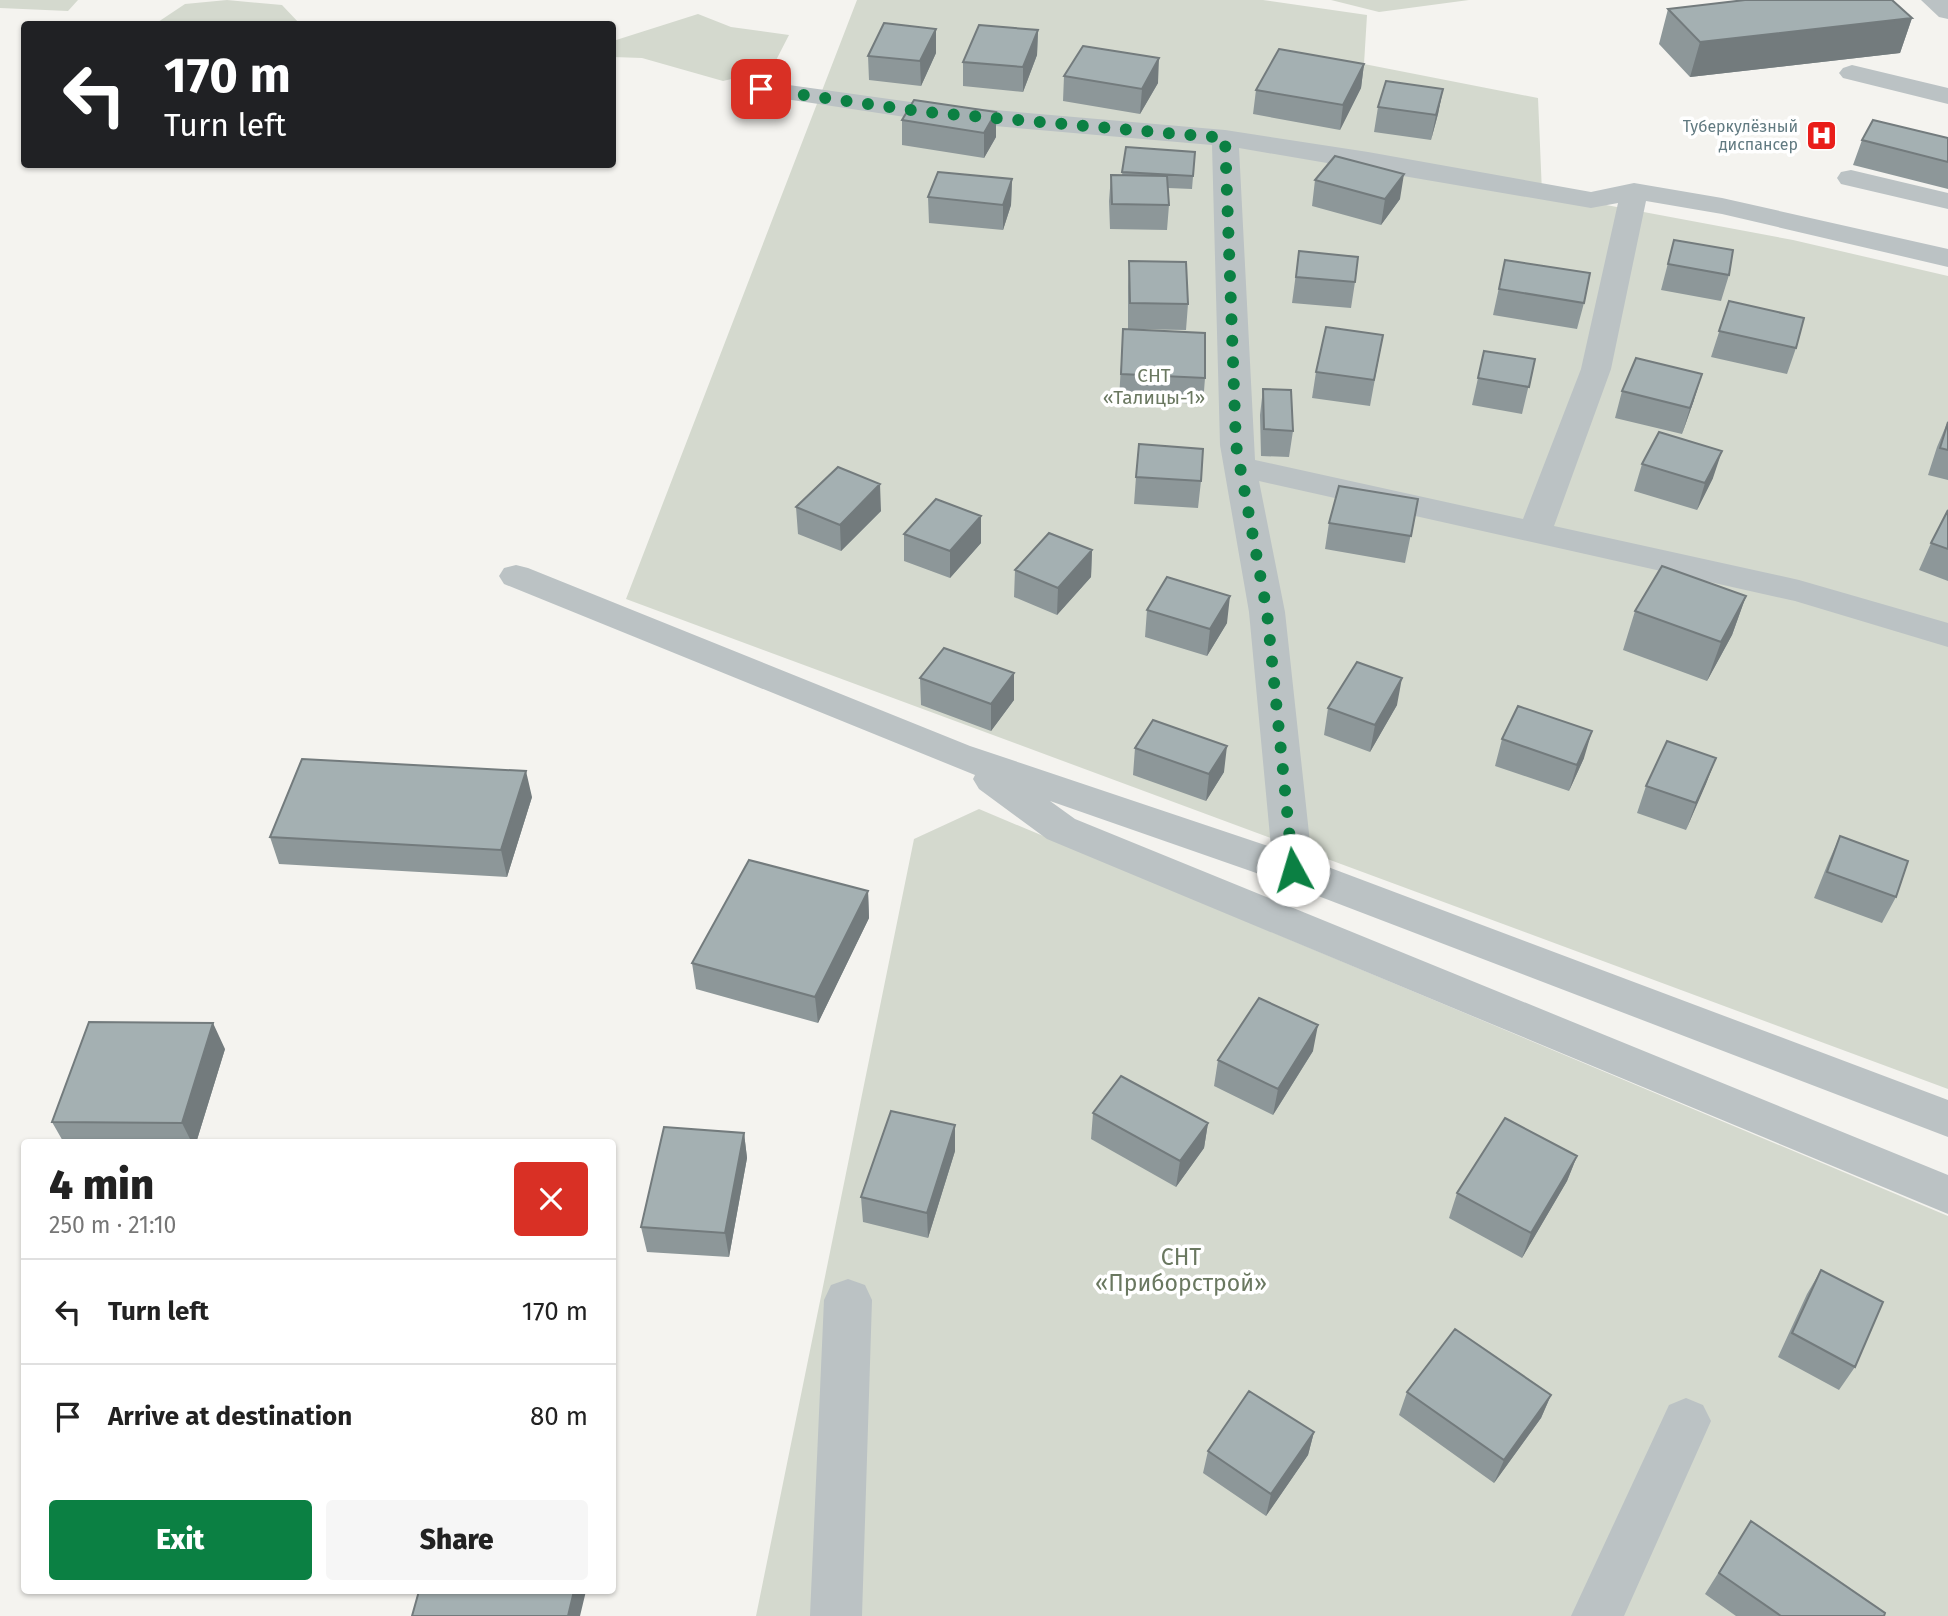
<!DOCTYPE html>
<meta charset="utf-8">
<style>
body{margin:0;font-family:"Fira Sans",sans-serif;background:#f6f6f6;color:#222;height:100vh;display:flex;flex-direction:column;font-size:26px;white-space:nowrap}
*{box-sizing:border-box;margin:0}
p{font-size:23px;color:#767676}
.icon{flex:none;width:38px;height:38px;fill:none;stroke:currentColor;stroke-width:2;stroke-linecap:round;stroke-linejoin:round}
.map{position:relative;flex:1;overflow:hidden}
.drawer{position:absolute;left:21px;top:1139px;width:595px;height:455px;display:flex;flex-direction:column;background:#fff;border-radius:7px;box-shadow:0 2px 5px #0004}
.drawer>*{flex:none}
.guide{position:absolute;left:21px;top:21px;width:595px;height:147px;border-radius:7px;box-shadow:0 2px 5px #0004;background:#202124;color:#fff;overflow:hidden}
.pin{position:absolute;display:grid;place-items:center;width:60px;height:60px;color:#fff;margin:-30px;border-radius:14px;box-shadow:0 4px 10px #0006}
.me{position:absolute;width:77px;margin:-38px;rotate:354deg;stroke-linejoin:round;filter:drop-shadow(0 0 5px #0008)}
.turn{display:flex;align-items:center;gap:24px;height:147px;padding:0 28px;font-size:32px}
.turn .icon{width:91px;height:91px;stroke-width:2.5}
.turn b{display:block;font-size:49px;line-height:60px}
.round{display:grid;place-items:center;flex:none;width:74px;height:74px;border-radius:7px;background:#f6f6f6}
.head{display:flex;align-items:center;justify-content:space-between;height:119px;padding:0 28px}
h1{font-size:42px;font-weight:800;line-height:52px}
.primary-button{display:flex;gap:14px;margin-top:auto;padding:14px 28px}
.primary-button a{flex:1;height:80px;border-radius:7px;background:#0b8043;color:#fff;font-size:28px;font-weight:800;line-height:80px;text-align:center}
.primary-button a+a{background:#f6f6f6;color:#222}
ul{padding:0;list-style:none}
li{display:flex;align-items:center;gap:21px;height:105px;padding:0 28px;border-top:2px solid #e0e0e0}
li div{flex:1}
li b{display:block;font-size:26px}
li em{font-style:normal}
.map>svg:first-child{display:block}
.green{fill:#d4d9ce}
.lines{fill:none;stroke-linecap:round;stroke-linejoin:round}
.minor{fill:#bbc2c4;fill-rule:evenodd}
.wall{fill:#8d9799}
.shaded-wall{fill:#737b7d}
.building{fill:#a4b0b2;stroke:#737b7d;stroke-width:2}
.route{stroke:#0b8043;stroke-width:12;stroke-dasharray:0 21.6}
.labels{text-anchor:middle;stroke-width:7;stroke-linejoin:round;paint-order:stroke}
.far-poi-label{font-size:16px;fill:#617a81;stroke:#fff;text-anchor:end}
.park-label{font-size:19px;fill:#6a7860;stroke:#fff}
.near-park-label{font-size:23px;fill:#6a7860;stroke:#fff}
</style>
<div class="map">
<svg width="1948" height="1616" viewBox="0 0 1948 1616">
<rect width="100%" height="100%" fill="#f4f3ef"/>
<path class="green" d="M0 0H78L68 11 0 8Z
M227 0 282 5 300 24H155L185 4Z
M857 0H1263L1367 15 1364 64 1538 98 1542 193 1793 240 1948 276V1089L626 599Z
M1331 0H1469L1379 12Z
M698 14 731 27 789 35 771 70 723 81 642 58 613 57V41Z
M979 809 1948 1216V1616H756L914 839Z"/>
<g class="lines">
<path class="minor" d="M1921 0H1948V19L1939 17Z
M1852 65 1948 88V104L1843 78 1839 73 1843 68Z
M761 81 925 104 1225 130 1368 152 1591 192 1634 183 1722 198 1948 249V267L1722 214 1646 201 1611 369 1554 526 1799 580 1948 623V647L1795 601 1259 481 1285 612 1312 861 1948 1100V1137L1279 881 1050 801 1075 819 1948 1175V1214L1047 839 979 789 973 779 975 775 504 584 499 576 504 568 516 565 528 568 970 746 1271 847 1249 612 1220 445 1212 145 925 120 752 94 748 89 752 84ZM1239 148 1591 208 1618 203 1581 369 1523 519 1255 460Z
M1851 170 1948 193V209L1841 184 1837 178 1841 172Z
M848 1279 865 1285 872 1300 862 1616H810L824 1300 831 1285Z
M1686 1398 1703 1405 1711 1421 1624 1616H1571L1669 1405Z"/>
</g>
<path class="wall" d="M1668 9 1912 18 1900 53 1690 77 1659 44Z
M1038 30 1037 55 1023 92 963 86V62Z
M936 53 921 86 869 80 868 56Z
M1364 64 1361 88 1340 130 1253 114 1256 90Z
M1064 76 1158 83 1140 114 1063 101Z
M1443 89 1438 114 1431 140 1374 132 1378 107Z
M996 112V137L984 158 902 145V120Z
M1948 138V189L1853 165 1862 140Z
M1126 147 1195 152 1192 189 1168 188 1169 205 1167 230 1110 229 1109 201 1111 175H1122Z
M1012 179 1011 205 1003 230 929 223 928 197Z
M1315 180 1400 199 1381 225 1312 206Z
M1674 240 1729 275 1721 301 1661 290Z
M1299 251 1355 282 1351 308 1292 303Z
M1505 260 1584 303 1577 329 1493 315Z
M1129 261 1188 304 1186 330 1128 329V287Z
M1729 301 1796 348 1787 374 1711 357Z
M1123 329 1205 378 1203 404 1119 400Z
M1383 335 1370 406 1312 398 1316 372Z
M1484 351 1535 359 1522 414 1472 405Z
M1263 389 1293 431 1289 457 1261 456 1260 415Z
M1622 391 1694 400 1682 434 1615 418Z
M1948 421V480L1928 475 1937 447Z
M1642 464 1713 478 1697 510 1634 491Z
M1136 477 1201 481 1198 508 1134 504Z
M1418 499 1405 563 1325 549 1329 523Z
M796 507 881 511 841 551 798 534Z
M1948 510V581L1919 570 1931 543Z
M981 516V543L950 578 904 561V534Z
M1092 550 1091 577 1057 615 1014 597 1015 570Z
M1746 596 1732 635 1707 681 1623 650 1635 611Z
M1147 610 1227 623 1207 656 1145 637Z
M1014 673V700L991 731 921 705 920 678Z
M1397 705 1370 752 1324 735 1328 708Z
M1502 739 1584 758 1569 791 1495 766Z
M1135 748 1224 772 1206 801 1133 775Z
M1716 758 1686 830 1637 813 1646 786Z
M532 797 507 877 279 864 270 837Z
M1840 836 1896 897 1882 923 1814 898 1828 863Z
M868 891 869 918 818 1023 696 989 692 963Z
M225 1049 196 1143H64L52 1122Z
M1313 1051 1273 1115 1214 1086 1218 1060Z
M1093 1113 1208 1123 1204 1148 1176 1187 1091 1139Z
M955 1125V1151L928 1238 863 1222 861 1197Z
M744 1133 747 1158 729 1257 647 1252 641 1227Z
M1577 1156 1567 1181 1522 1258 1449 1218 1457 1193Z
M1821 1270 1855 1367 1839 1390 1778 1357 1807 1294Z
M1407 1392 1551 1395 1541 1418 1494 1483 1399 1415Z
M1314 1432 1308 1455 1266 1516 1203 1473 1208 1451Z
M1751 1521 1884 1616H1736L1705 1594Z"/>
<path class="shaded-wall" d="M1912 18 1900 53 1690 77 1700 42Z
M936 29V53L921 86 920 61Z
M1038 30 1037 55 1023 92V67Z
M1159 58 1158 83 1140 114 1142 89Z
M1364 64 1361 88 1340 130 1343 105Z
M1443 89 1438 114 1431 140 1436 115Z
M996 112V137L984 158V133Z
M1404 174 1400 199 1381 225 1385 199Z
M1012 179 1011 205 1003 230V205Z
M1702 374 1694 400 1682 434 1690 408Z
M1722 451 1713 478 1697 510 1705 483Z
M880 484 881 511 841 551 840 525Z
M981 516V543L950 578V551Z
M1092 550 1091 577 1057 615 1058 588Z
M1230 596 1227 623 1207 656 1210 629Z
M1746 596 1732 635 1707 681 1721 642Z
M1014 673V700L991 731V704Z
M1402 678 1397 705 1370 752 1375 725Z
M1592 731 1584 758 1569 791 1577 765Z
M1227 746 1224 772 1206 801 1209 774Z
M1716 758 1706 784 1686 830 1696 803Z
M526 771 532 797 507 877 501 850Z
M868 891 869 918 818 1023 815 997Z
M213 1023 225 1049 196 1143H192L182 1123Z
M1318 1025 1313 1051 1273 1115 1278 1089Z
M1208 1123 1204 1148 1176 1187 1180 1161Z
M955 1125V1151L928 1238 927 1213Z
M744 1133 747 1158 729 1257 725 1233Z
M1577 1156 1567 1181 1522 1258 1531 1233Z
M1551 1395 1541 1418 1494 1483 1504 1460Z
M1314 1432 1308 1455 1266 1516 1271 1494Z
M574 1591H586L580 1616H568Z"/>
<path class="building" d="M1745 0H1892L1912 18 1700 42 1668 9Z
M884 23 936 29 920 61 868 56Z
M979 25 1038 30 1023 67 963 62Z
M1083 46 1159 58 1142 89 1064 76Z
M1279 49 1364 64 1343 105 1256 90Z
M1386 81 1443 89 1436 115 1378 107Z
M914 100 996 112 984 133 902 120Z
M1873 120 1948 138V162L1862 140Z
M1126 147 1195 152 1193 176 1122 172Z
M1335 156 1404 174 1385 199 1315 180Z
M938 172 1012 179 1003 205 928 197Z
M1111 175 1167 176 1169 205 1112 204Z
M1674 240 1733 250 1729 275 1668 264Z
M1299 251 1358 257 1355 282 1296 277Z
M1505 260 1590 273 1584 303 1499 289Z
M1129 261 1186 262 1188 304 1130 303Z
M1729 301 1804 318 1796 348 1719 331Z
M1326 327 1383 335 1374 380 1316 372Z
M1123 329 1205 333V378L1121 374Z
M1484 351 1535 359 1529 387 1478 378Z
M1636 358 1702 374 1690 408 1622 391Z
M1263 389 1291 390 1293 431 1264 429Z
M1948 422V450L1940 448Z
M1659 432 1722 451 1705 483 1642 464Z
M1139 444 1203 449 1201 481 1136 477Z
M838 467 880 484 840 525 796 507Z
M1339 486 1418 499 1411 536 1329 523Z
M936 499 981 516 950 551 904 534Z
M1948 510V549L1931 543Z
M1049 533 1092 550 1058 588 1015 570Z
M1662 566 1746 596 1721 642 1635 611Z
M1167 577 1230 596 1210 629 1147 610Z
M944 648 1014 673 991 704 920 678Z
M1357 662 1402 678 1375 725 1328 708Z
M1518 706 1592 731 1577 765 1502 739Z
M1153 720 1227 746 1209 774 1135 748Z
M1667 741 1716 758 1696 803 1646 786Z
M302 759 526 771 501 850 270 837Z
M1840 836 1908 861 1896 897 1827 872Z
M749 860 868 891 815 997 692 963Z
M1259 998 1318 1025 1278 1089 1218 1060Z
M89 1022 213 1023 182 1123 52 1122Z
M1121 1076 1208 1123 1180 1161 1093 1113Z
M891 1111 955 1125 927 1213 861 1197Z
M1505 1118 1577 1156 1531 1233 1457 1193Z
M664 1127 744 1133 725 1233 641 1227Z
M1821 1270 1883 1302 1855 1367 1792 1333Z
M1455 1329 1551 1395 1504 1460 1407 1392Z
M1249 1391 1314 1432 1271 1494 1208 1451Z
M1751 1521 1885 1613 1884 1616H1781L1719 1573Z
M419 1591H574L568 1616H412Z"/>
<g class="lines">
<path class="route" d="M761 89 925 112 1225 138 1236 445 1267 612 1293 870"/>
</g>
<defs>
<symbol id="hospital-square" viewBox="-11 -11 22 22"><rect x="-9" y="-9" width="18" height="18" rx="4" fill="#e91d1a" stroke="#fff"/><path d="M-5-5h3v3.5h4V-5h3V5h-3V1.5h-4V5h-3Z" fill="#fff"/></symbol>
</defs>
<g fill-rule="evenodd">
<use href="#hospital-square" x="1804" y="118" width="35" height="35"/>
</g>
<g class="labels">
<g class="far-poi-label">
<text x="1798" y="132">Туберкулёзный<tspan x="1798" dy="18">диспансер</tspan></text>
</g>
<g class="park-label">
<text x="1154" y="382">СНТ<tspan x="1154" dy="22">«Талицы-1»</tspan></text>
</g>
<g class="near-park-label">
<text x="1181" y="1265">СНТ<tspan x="1181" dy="26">«Приборстрой»</tspan></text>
</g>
</g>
</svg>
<div class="pin" style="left:761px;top:89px;background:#d93025"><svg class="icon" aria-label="arrive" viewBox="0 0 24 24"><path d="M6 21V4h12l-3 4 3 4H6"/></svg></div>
<svg class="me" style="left:1293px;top:870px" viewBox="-20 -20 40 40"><circle r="19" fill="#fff"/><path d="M0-13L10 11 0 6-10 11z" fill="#0b8043"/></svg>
<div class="guide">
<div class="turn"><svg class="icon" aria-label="left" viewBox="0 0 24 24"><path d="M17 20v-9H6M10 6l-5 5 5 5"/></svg><div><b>170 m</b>Turn left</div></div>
</div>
<section class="drawer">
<div class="head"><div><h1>4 min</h1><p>250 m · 21:10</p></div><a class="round" style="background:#d93025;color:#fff"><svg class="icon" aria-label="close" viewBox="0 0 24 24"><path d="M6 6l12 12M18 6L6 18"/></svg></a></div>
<ul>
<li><svg class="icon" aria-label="left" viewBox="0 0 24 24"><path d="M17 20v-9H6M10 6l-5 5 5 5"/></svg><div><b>Turn left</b></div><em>170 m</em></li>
<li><svg class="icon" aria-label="arrive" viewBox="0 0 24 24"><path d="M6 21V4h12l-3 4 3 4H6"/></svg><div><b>Arrive at destination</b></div><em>80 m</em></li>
</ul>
<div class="primary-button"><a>Exit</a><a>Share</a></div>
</section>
</div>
